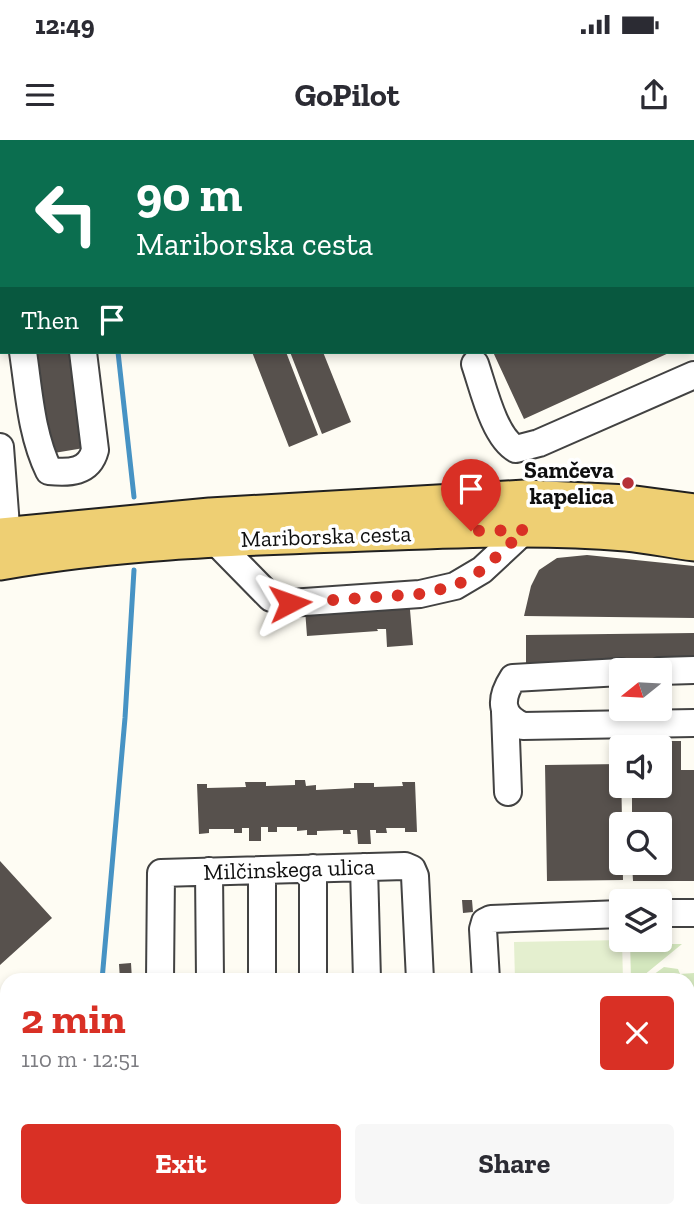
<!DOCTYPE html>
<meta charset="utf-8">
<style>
body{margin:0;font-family:"Zilla Slab",serif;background:#f7f7f7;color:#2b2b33;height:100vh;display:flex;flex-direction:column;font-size:26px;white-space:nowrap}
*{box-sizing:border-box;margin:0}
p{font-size:23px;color:#7c7c81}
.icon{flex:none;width:38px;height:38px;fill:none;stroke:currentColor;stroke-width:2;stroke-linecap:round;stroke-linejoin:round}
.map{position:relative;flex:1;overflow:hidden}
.details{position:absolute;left:0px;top:833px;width:695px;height:245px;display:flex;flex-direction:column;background:#fff;border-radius:21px 21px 0 0;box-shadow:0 4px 10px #0003}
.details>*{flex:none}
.guide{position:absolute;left:0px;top:0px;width:695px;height:214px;box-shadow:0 4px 10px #0003;background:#0b6e4f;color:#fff;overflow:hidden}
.needle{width:46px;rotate:252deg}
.tools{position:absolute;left:609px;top:518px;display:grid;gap:14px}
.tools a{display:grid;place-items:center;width:63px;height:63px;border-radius:7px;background:#fff;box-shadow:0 4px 10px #0003;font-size:35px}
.pin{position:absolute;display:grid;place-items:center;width:60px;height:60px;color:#fff;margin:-72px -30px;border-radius:50% 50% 50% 0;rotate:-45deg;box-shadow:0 0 7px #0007}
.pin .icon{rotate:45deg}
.me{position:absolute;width:77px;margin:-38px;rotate:86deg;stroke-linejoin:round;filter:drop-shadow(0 0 5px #0008)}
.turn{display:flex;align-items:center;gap:24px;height:147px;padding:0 21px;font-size:32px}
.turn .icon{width:91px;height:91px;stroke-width:2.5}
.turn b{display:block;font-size:49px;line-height:60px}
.then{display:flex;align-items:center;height:66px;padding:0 21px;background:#0003;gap:14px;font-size:26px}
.round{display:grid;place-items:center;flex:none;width:74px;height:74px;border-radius:7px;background:#f7f7f7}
.headline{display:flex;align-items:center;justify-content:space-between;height:119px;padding:0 21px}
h1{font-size:42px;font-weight:700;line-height:52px;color:#d93025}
.action{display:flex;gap:14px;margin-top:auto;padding:14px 21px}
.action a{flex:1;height:80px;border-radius:7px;background:#d93025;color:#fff;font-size:28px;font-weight:700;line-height:80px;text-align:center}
.action a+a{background:#f7f7f7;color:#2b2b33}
.status{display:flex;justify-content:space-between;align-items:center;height:49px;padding:0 35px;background:#fff;direction:ltr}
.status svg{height:19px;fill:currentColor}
header{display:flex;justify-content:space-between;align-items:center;height:91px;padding:0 21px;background:#fff;font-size:32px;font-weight:700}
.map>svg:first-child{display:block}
.green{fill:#d4e7be}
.pitch{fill:#e4efcf}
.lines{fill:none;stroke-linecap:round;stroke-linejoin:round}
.stream{stroke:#4793c4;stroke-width:5}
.building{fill:#57514d}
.minor-casing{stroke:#424242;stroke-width:30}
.major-casing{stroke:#202020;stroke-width:37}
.minor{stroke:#fff;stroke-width:26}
.major{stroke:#eecf73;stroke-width:33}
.route{stroke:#d93025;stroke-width:12;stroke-dasharray:0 21.6}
.poi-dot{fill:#b63138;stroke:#fff;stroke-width:2.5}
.labels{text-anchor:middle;stroke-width:7;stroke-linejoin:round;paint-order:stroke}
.poi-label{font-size:23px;font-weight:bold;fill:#0f0f0f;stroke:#fff;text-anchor:end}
.street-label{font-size:23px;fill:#0f0f0f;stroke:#fff}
</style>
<div class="status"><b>12:49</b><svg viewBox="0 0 49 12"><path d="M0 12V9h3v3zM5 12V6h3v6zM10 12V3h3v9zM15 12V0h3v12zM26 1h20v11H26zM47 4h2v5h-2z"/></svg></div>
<header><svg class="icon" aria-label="menu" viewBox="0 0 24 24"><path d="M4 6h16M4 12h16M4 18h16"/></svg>GoPilot<svg class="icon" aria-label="share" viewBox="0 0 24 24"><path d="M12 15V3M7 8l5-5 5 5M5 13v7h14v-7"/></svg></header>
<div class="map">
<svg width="694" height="1078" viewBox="0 0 694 1078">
<rect width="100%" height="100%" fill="#fefcf3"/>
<path class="green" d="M668 775 669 804H682L638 840H631L630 800H660V777Z
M664 827 678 829 680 834 694 833V958H688V840H646Z
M688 964H694V1050H688Z
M694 1059V1078H493L568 1071H688V1060Z"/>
<path class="pitch" d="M622 800 623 840H515L514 802Z"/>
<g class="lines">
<path class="stream" d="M88 0 89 2
M118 212 134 357
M102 840 125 578 134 430"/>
</g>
<path class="building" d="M31 212H79L96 306 48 314Z
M252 212H286L318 295 289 307Z
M290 212H323L351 282 322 294Z
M493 212H671L524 279Z
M587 415 694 426V478L524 476 531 446 539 430 557 418Z
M304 456 409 458 413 505 387 507 386 489H377L378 491 307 496Z
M694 493V522L526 524V495Z
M632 601H681V630H694V741H633L632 723H660V684H632V646H660V607H632Z
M621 624 623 740 547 741 545 625Z
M295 640H305L306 646 316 645V650L354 648V643H374V647L403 646 402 642H415L417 692H405V688H386L387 693H376V690H370L371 704H358L357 690H350L351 694H343V690L317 691V695H307V690L297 691V687H277V692H268V687H261V701H249V688H242V693H234V689H209V693L199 694 197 644H207V648L246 647 245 642H266V646L295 645Z
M0 721 52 778 0 825Z
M462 760H472L473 772 463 773Z
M131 823 132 840H120L119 824Z"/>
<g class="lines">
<defs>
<path id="minor" d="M570 2 573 0
M693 44 694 43
M693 83 694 85
M0 119 2 125
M23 212C29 252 31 294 49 331 69 333 89 333 95 310L83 212
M475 224C483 247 494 297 516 309L539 303 694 235
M0 307 8 413
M214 400 271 458 290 463 420 454 455 446 482 430 525 390
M660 531 694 530
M621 532 513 538C500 558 499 576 523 586L694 583
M505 572 508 652
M364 727 367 840
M313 728V840
M262 730V840
M209 731 210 840
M660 773H694
M160 840 161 733 405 726 412 729 415 736 420 840
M486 840 483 789 485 782 491 779 621 774
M167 1071V1078"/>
<path id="major" d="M0 395 210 375 525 357 628 362 694 371
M0 423C112 403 225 399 339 395 434 392 531 386 626 394 648 396 671 401 694 404"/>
</defs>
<use href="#minor" class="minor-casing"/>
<use href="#major" class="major-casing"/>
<use href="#minor" class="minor"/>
<use href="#major" class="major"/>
</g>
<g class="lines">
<path class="route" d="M290 463 420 454 455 446 482 430 525 390 471 391"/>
</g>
<circle class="poi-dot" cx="628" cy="343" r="7"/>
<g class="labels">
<g class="poi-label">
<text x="614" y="338">Samčeva<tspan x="614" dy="26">kapelica</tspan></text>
</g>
<g class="street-label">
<text transform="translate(326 396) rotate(-2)" y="8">Mariborska cesta</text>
<text transform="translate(289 729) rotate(-2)" y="8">Milčinskega ulica</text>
</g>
</g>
</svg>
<div class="tools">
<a><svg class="needle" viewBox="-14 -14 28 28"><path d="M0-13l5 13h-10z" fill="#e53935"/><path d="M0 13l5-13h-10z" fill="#7c7c81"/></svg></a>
<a><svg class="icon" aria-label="sound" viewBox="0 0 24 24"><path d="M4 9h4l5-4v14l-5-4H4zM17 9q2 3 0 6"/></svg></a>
<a><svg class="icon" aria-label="search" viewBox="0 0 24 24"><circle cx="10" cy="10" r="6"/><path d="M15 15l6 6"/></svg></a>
<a><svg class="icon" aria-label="layers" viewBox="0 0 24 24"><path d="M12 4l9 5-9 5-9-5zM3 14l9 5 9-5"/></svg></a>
</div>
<div class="pin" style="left:471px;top:391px;background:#d93025"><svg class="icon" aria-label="arrive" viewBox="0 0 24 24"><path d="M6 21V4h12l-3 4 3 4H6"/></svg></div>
<svg class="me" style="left:290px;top:463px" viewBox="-20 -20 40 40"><path d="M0-17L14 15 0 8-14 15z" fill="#d93025" stroke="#fff" stroke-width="4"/></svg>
<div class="guide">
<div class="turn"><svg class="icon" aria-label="left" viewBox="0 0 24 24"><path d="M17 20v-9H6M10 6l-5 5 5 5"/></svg><div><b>90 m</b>Mariborska cesta</div></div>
<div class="then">Then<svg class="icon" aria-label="arrive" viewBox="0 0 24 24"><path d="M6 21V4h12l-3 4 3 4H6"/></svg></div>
</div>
<section class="details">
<div class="headline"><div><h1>2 min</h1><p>110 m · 12:51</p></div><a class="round" style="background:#d93025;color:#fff"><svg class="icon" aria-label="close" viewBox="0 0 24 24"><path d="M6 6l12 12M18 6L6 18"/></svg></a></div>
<div class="action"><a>Exit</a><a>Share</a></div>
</section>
</div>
